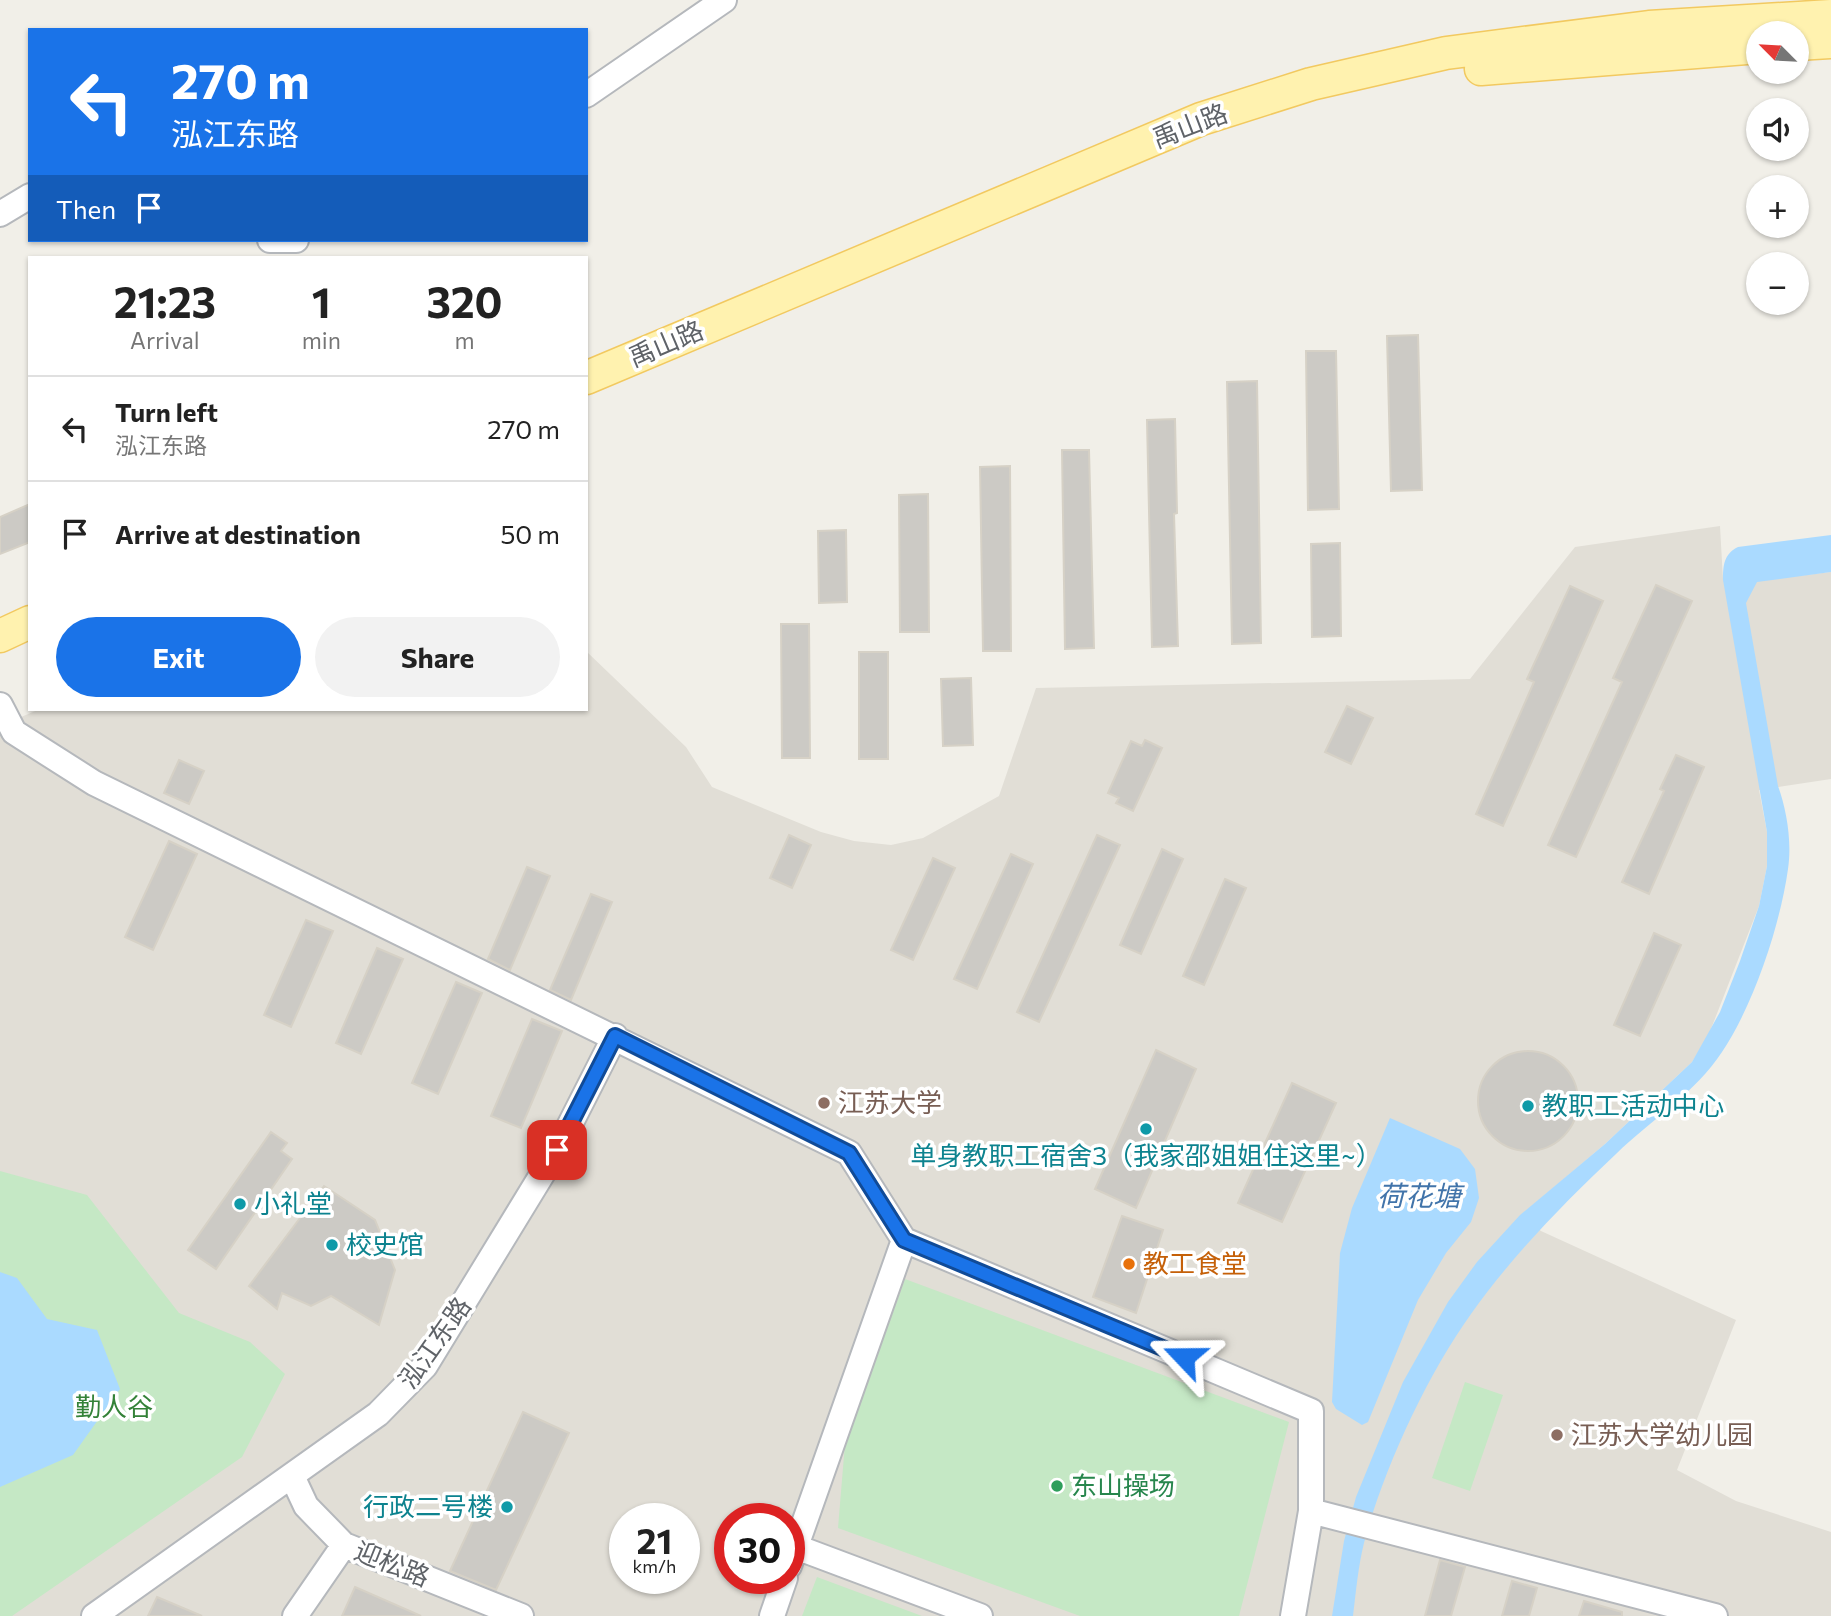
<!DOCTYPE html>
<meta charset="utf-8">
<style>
body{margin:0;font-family:Commissioner,"Noto Sans SC",sans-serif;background:#f2f2f2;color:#222;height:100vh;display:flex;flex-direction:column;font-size:26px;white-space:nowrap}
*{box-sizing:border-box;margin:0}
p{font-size:23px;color:#767676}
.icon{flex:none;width:38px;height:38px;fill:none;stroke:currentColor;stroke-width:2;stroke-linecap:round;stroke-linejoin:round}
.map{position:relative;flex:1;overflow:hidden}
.details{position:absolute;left:28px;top:256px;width:560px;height:455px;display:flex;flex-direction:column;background:#fff;border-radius:0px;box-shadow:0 2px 5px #0004}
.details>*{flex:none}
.top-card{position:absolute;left:28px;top:28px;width:560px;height:214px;border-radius:0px;box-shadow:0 2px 5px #0004;background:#1a73e8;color:#fff;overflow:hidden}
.needle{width:46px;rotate:294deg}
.controls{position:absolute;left:1746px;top:21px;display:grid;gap:14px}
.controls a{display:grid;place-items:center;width:63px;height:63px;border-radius:50%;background:#fff;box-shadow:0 2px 5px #0004;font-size:35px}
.speed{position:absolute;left:609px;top:1503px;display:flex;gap:14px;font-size:35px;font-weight:700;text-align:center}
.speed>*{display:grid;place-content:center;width:91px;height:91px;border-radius:50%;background:#fff;box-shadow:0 2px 5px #0004;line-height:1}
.speed small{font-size:18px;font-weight:400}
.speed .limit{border:10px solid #d22;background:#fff;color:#111}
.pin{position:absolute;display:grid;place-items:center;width:60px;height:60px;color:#fff;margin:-30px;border-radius:14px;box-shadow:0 4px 10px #0006}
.me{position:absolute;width:77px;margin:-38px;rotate:293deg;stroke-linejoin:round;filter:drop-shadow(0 0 5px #0008)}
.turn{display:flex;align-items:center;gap:24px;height:147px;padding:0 28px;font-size:32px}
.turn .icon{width:91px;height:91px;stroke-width:2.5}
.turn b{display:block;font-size:49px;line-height:60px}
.then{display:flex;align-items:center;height:66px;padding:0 28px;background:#0003;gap:14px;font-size:26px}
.eta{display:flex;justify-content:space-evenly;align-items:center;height:119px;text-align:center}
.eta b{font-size:42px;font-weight:700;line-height:49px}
.action{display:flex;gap:14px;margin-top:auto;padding:14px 28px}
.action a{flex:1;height:80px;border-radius:42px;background:#1a73e8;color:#fff;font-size:28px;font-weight:700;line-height:80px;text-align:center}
.action a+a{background:#f2f2f2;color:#222}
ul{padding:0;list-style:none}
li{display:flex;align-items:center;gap:21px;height:105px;padding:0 28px;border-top:2px solid #e0e0e0}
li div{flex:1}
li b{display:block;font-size:26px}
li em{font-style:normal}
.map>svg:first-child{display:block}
.education{fill:#e1ded6;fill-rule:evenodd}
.green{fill:#c5e8c5}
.water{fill:#aadaff}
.building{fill:#cccac5;stroke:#d6d1c6;stroke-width:2}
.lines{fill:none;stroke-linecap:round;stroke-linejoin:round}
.minor-casing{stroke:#b5b8bc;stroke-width:28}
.major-casing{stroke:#f2c960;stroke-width:35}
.minor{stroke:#fff;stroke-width:24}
.major{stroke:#fff2af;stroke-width:32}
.route-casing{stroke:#114b97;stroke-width:18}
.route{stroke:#1a73e8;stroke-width:12}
.education-dot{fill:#8d6e63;stroke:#fff;stroke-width:2.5}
.culture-dot{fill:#0f9aa8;stroke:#fff;stroke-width:2.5}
.food-dot{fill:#e8710a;stroke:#fff;stroke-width:2.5}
.leisure-dot{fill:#2e9e5b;stroke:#fff;stroke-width:2.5}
.labels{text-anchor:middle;stroke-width:7;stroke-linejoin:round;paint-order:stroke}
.street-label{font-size:26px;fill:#5f6368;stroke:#fff}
.education-label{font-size:26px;fill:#785e54;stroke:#fff;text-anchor:start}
.culture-label{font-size:26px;fill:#0d838f;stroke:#fff;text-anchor:start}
.food-label{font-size:26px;fill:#c56008;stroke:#fff;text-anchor:start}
.park-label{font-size:26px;fill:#348238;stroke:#fff}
.leisure-label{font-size:26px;fill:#27864d;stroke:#fff;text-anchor:start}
.water-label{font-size:28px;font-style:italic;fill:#4174aa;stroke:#fff}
</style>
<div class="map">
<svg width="1831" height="1616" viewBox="0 0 1831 1616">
<rect width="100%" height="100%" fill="#f1efe8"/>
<path class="education" d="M1720 526 1723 580H1764L1831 572V779L1759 790 1767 832V866L1759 906 1707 1039 1692 1062 1605 1144 1521 1215 1541 1231 1736 1320 1677 1470 1736 1501 1831 1532V1616H0V726L40 709H586V651L686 747 712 787 821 832 854 841 891 845 923 838 999 796 1036 688 1470 679 1575 547ZM625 1519H684V1578H625ZM730 1519H789V1578H730Z"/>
<path class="green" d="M0 1171 87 1195 179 1313 250 1342 285 1374 242 1457 12 1616H0Z
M905 1279 1289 1422 1239 1616H1080L838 1528 845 1444Z
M1465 1382 1503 1395 1470 1491 1432 1478Z
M817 1577 922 1616H802Z"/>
<path class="water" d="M1831 535V572L1757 582 1746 603 1778 786C1787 811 1792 842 1788 869 1780 926 1754 1004 1722 1052 1696 1092 1650 1121 1616 1154 1564 1203 1512 1256 1471 1314 1427 1375 1383 1470 1364 1543 1358 1567 1356 1592 1353 1616H1332L1344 1541 1356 1497 1403 1382 1448 1302 1477 1262 1520 1215 1605 1144 1692 1062 1720 1012 1740 961 1759 906 1767 866V832L1723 580C1723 565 1724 554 1738 547Z
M1390 1118 1460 1149 1475 1169 1479 1198 1471 1222 1446 1253 1418 1300 1368 1422 1362 1425 1336 1409 1332 1402 1340 1253 1352 1208Z
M0 1272 17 1278 47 1319 97 1330 120 1389 73 1455 0 1487Z"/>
<path class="building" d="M1418 335 1422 490 1391 491 1387 336Z
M1306 351H1336L1339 509 1308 510Z
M1257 381 1261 643 1232 644 1227 382Z
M1175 419 1177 513 1174 514 1178 646 1152 647 1147 420Z
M1062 450H1089L1094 648 1065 649Z
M1010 466 1011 651H983L980 467Z
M928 494 929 632H900L899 495Z
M30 504V542L0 554V517Z
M846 530 847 602 819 603 818 531Z
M1340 543 1341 636 1312 637 1311 544Z
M1656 585 1692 601 1576 857 1548 845 1622 682 1613 678Z
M1570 586 1603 601 1503 826 1476 814 1534 682 1527 679Z
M781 624H809L810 758H782Z
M859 652H888V759H859Z
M971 678 973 745 943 746 941 679Z
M1347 706 1373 718 1351 764 1325 752Z
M1145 740 1162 748 1133 811 1116 803 1119 798 1108 793 1131 741 1142 746Z
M1676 755 1704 767 1649 894 1622 882 1664 791 1660 789Z
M179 760 204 771 189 804 164 793Z
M789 835 811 845 792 888 770 878Z
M1097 835 1120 845 1039 1022 1017 1012Z
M169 841 197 854 153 950 125 937Z
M1162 849 1183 859 1141 954 1120 945Z
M1011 854 1033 864 977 989 954 979Z
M933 858 955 868 913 960 891 950Z
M527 867 550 876 510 970 488 959Z
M1225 879 1246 888 1204 985 1183 976Z
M591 894 612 902 571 1000 550 990Z
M306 920 333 931 291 1027 264 1015Z
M1654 933 1681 945 1640 1036 1614 1025Z
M377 948 403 959 361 1054 336 1043Z
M456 982 482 993 438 1094 412 1083Z
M532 1019 562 1031 521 1128 491 1116Z
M1156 1050 1196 1069 1136 1208 1095 1189Z
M1478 1101a50 50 0 1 1 100 0a50 50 0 1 1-100 0Z
M1292 1083 1336 1103 1282 1222 1238 1203Z
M271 1132 287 1143 281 1151 292 1159 216 1269 188 1250Z
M324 1186 375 1220 395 1270 379 1325 331 1296 311 1306 282 1293 277 1309 249 1286Z
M1122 1216 1163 1230 1136 1313 1093 1297Z
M523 1412 569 1433 496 1590 450 1571Z
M1440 1560 1465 1567 1451 1616H1425Z
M1512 1581 1537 1588 1529 1616H1502Z
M355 1587 421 1616H342Z
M157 1597 202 1616H148Z
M1584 1601 1622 1612V1616H1579Z"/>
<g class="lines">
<defs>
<path id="minor" d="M586 95 724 0
M0 214 30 196
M270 240H296
M0 705 14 732 94 783 849 1153 904 1240 1311 1411V1511L1715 1616
M292 1476 306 1506 344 1545 521 1616
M796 1547 980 1616
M789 1566 904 1240
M94 1616 378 1414 425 1366 557 1150 615 1036
M295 1616 344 1545
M772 1616 785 1578
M1293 1616 1311 1511"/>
<path id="major" d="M1797 44 1831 42
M1481 69 1759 47
M586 378 1201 119 1311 84 1446 53 1649 27 1831 16
M0 636 30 622"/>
</defs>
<use href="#minor" class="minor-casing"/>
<use href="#major" class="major-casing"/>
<use href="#minor" class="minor"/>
<use href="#major" class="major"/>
</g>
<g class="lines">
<defs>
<path id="route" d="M557 1150 615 1036 849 1153 904 1240 1184 1357"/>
</defs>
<use href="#route" class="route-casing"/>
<use href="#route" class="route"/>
</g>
<g class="education-dot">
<circle cx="824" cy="1103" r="7"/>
<circle cx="1557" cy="1435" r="7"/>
</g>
<g class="culture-dot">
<circle cx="1528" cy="1106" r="7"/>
<circle cx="1146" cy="1129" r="7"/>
<circle cx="240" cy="1204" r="7"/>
<circle cx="332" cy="1245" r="7"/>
<circle cx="507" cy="1507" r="7"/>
</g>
<circle class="food-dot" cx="1129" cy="1264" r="7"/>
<circle class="leisure-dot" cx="1057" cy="1486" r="7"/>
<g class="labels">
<g class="street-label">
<text transform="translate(1190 126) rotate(-21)" y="9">禹山路</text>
<text transform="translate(666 344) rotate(-23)" y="9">禹山路</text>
<text transform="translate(435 1343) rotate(-55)" y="9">泓江东路</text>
<text transform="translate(392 1564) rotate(22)" y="9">迎松路</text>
</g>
<g class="education-label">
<text x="838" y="1112">江苏大学</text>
<text x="1571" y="1444">江苏大学幼儿园</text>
</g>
<g class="culture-label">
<text x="1542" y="1115">教职工活动中心</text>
<text x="1146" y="1165" text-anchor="middle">单身教职工宿舍3（我家邵姐姐住这里~）</text>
<text x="254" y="1213">小礼堂</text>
<text x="346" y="1254">校史馆</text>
<text x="493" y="1516" text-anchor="end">行政二号楼</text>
</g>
<g class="food-label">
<text x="1143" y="1273">教工食堂</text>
</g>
<g class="park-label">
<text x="114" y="1416">勤人谷</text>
</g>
<g class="leisure-label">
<text x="1071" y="1495">东山操场</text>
</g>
<g class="water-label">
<text x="1419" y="1206">荷花塘</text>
</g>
</g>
</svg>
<div class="controls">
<a><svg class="needle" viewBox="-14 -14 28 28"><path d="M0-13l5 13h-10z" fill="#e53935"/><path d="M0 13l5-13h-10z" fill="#767676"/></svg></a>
<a><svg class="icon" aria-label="sound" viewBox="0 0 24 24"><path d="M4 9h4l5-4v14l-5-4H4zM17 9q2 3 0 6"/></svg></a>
<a>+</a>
<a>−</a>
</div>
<div class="speed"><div>21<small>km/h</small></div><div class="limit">30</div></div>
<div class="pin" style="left:557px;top:1150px;background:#d93025"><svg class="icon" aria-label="arrive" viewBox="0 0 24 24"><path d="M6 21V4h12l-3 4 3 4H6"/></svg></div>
<svg class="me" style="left:1184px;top:1357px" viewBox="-20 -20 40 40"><path d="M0-17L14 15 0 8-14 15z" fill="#1a73e8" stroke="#fff" stroke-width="4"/></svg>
<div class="top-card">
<div class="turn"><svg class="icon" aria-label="left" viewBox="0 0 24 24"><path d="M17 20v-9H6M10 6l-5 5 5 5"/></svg><div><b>270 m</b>泓江东路</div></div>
<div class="then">Then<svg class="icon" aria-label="arrive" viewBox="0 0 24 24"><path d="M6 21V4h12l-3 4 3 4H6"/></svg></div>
</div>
<section class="details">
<div class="eta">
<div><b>21:23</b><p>Arrival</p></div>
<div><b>1</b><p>min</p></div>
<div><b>320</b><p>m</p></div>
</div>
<ul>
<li><svg class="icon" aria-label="left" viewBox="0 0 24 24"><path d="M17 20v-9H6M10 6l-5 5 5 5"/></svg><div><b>Turn left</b><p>泓江东路</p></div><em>270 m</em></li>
<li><svg class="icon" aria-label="arrive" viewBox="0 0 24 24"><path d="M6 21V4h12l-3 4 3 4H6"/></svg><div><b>Arrive at destination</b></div><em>50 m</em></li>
</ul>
<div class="action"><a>Exit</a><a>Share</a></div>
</section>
</div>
